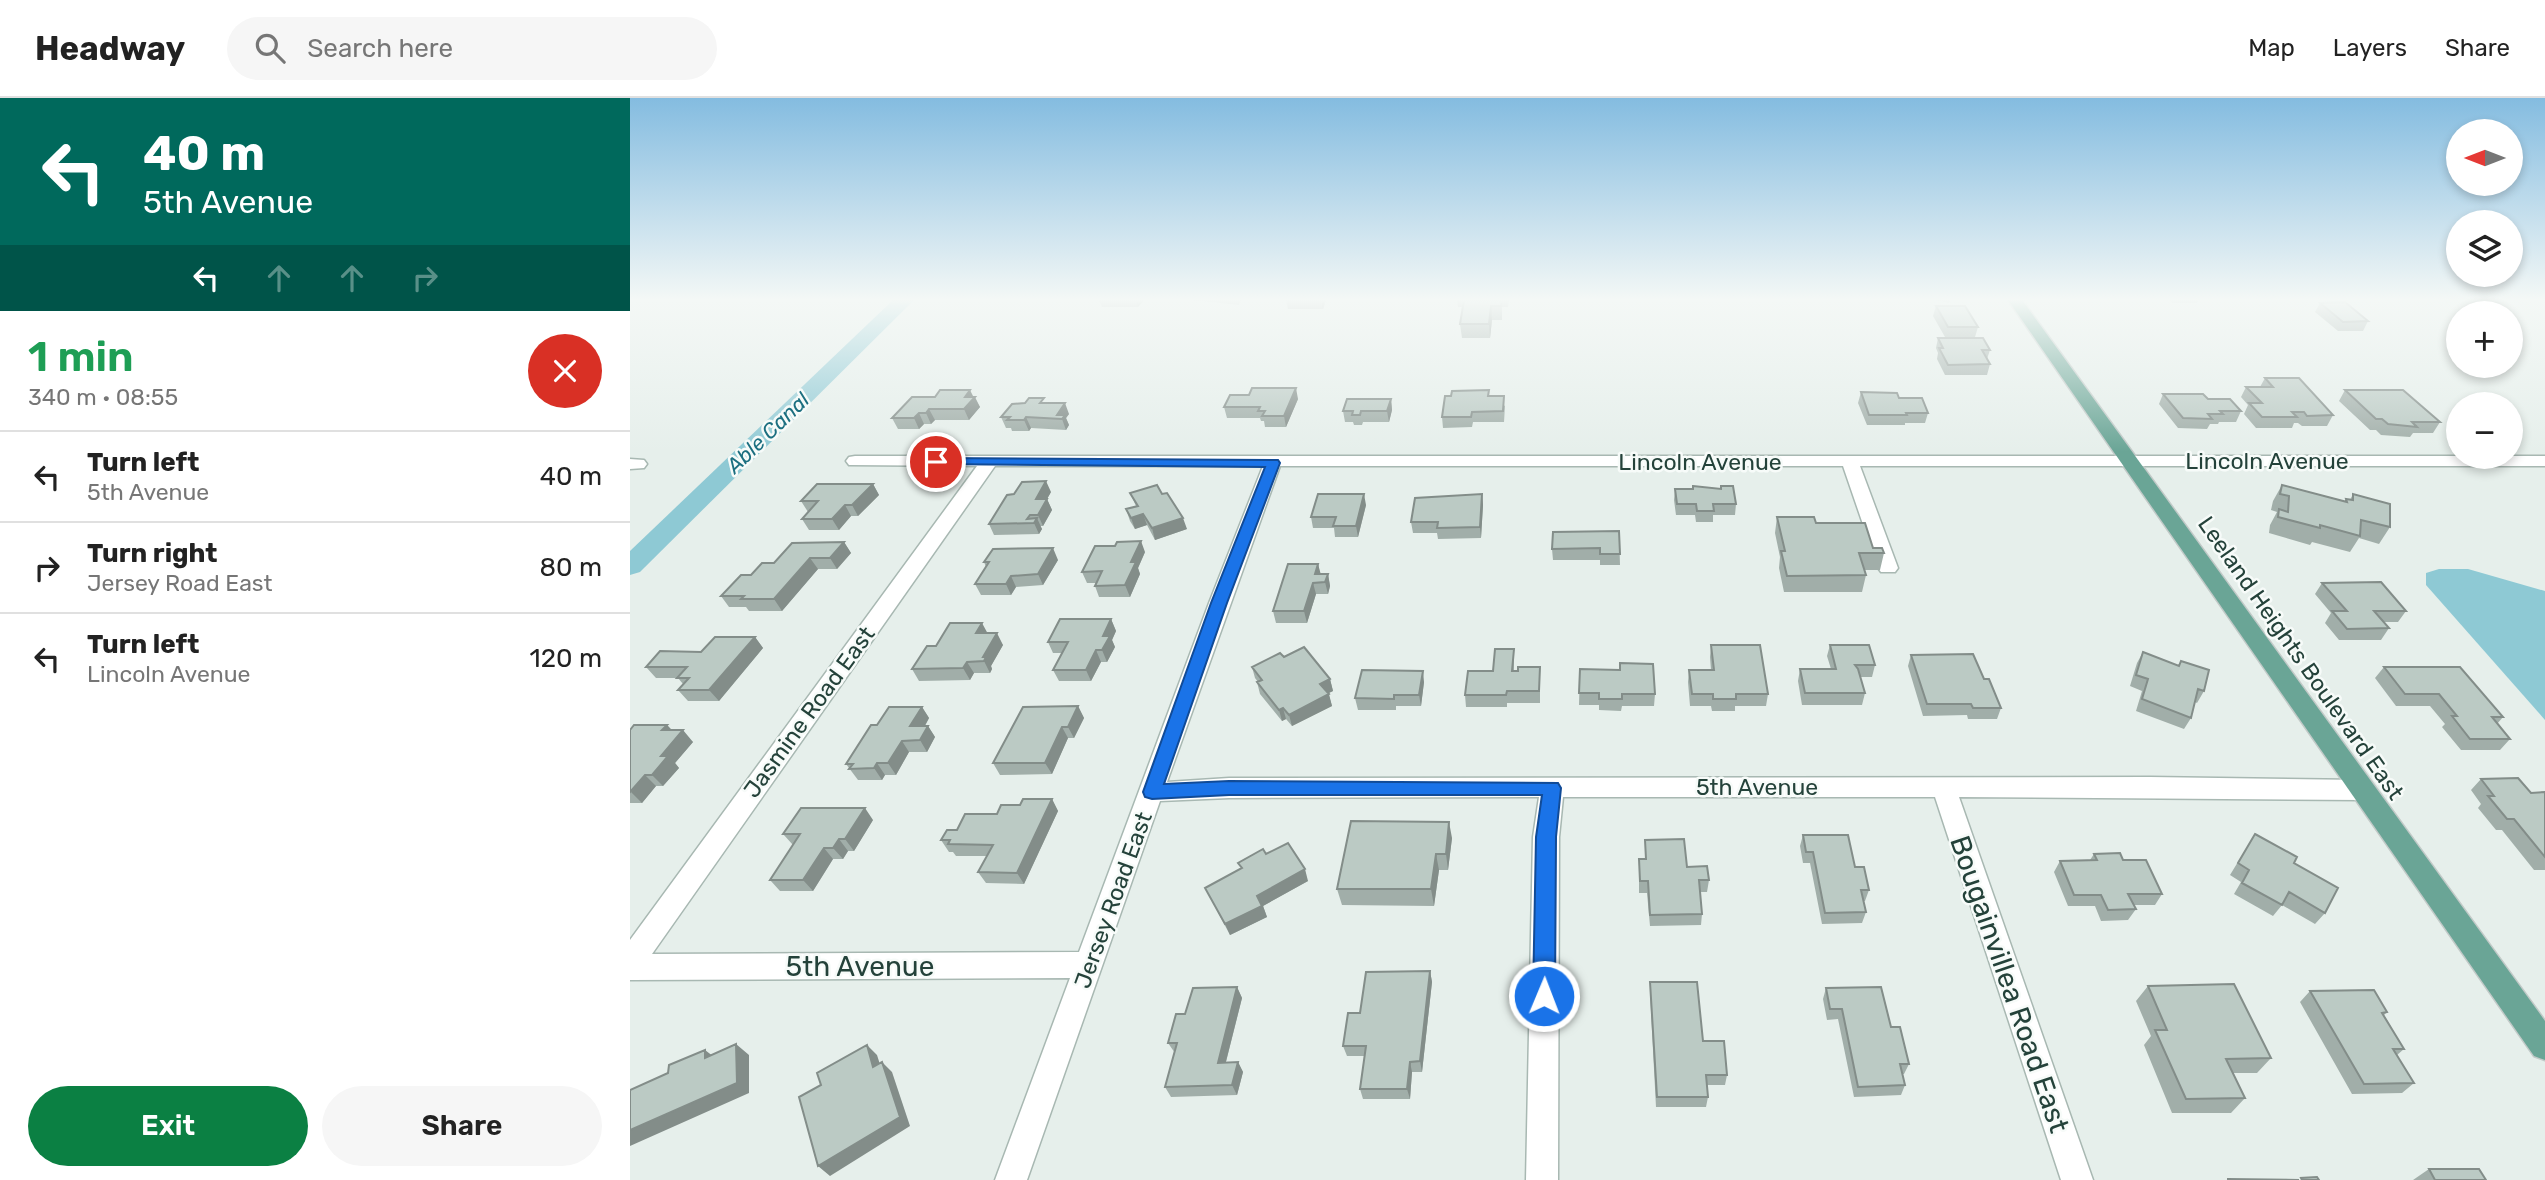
<!DOCTYPE html>
<meta charset="utf-8">
<style>
body{margin:0;font-family:Rubik,sans-serif;background:#f6f6f6;color:#222;height:100vh;display:flex;flex-direction:column;font-size:26px;white-space:nowrap}
*{box-sizing:border-box;margin:0}
p{font-size:23px;color:#767676}
.icon{flex:none;width:38px;height:38px;fill:none;stroke:currentColor;stroke-width:2;stroke-linecap:round;stroke-linejoin:round}
.map{position:relative;flex:1;overflow:hidden}
.side{display:flex;flex-direction:column;background:#fff;width:630px}
.side>*{flex:none}
.top-card{background:#00695c;color:#fff;overflow:hidden}
.needle{width:46px;rotate:270deg}
.controls{position:absolute;left:1816px;top:21px;display:grid;gap:14px}
.controls a{display:grid;place-items:center;width:77px;height:77px;border-radius:50%;background:#fff;box-shadow:0 4px 10px #0003;font-size:35px}
.pin{position:absolute;display:grid;place-items:center;width:60px;height:60px;color:#fff;margin:-30px;border:4px solid #fff;border-radius:50%;box-shadow:0 2px 7px #0007}
.me{position:absolute;width:77px;margin:-38px;rotate:1deg;stroke-linejoin:round;filter:drop-shadow(0 0 5px #0008)}
.turn{display:flex;align-items:center;gap:24px;height:147px;padding:0 28px;font-size:32px}
.turn .icon{width:91px;height:91px;stroke-width:2.5}
.turn b{display:block;font-size:49px;line-height:60px}
.lanes{display:flex;align-items:center;height:66px;padding:0 28px;background:#0003;justify-content:center;gap:35px;direction:ltr}
.lanes .off{opacity:.35}
.round{display:grid;place-items:center;flex:none;width:74px;height:74px;border-radius:37px;background:#f6f6f6}
.summary{display:flex;align-items:center;justify-content:space-between;height:119px;padding:0 28px}
h1{font-size:42px;font-weight:600;line-height:52px;color:#1e9e55}
.action{display:flex;gap:14px;margin-top:auto;padding:14px 28px}
.action a{flex:1;height:80px;border-radius:42px;background:#0b8043;color:#fff;font-size:28px;font-weight:600;line-height:80px;text-align:center}
.action a+a{background:#f6f6f6;color:#222}
ul{padding:0;list-style:none}
li{display:flex;align-items:center;gap:21px;height:91px;padding:0 28px;border-top:2px solid #e0e0e0}
li div{flex:1}
li b{display:block;font-size:26px}
li em{font-style:normal}
header{display:flex;align-items:center;gap:42px;box-sizing:border-box;height:98px;padding:0 35px;background:#fff;border-bottom:2px solid #e0e0e0}
header strong{font-size:33px}
nav{display:flex;gap:38px;margin-inline-start:auto;font-size:24px}
.search{width:490px;height:63px;background:#f6f6f6;display:flex;align-items:center;gap:18px;box-sizing:border-box;padding:0 24px;border-radius:38px;color:#767676;font-size:26px}
main{display:flex;flex:1;min-height:0}
.map>svg:first-child{display:block}
.water{fill:#8ec9d4}
.lines{fill:none;stroke-linecap:round;stroke-linejoin:round}
.canal{fill:#8ec9d4;fill-rule:evenodd}
.minor-casing{stroke:#a8b8b2;stroke-width:3}
.major-casing{stroke:#c2cac8;stroke-width:3}
.minor{fill:#fff;fill-rule:evenodd}
.major{fill:#6aa596;fill-rule:evenodd}
.wall{fill:#a1aea9}
.shaded-wall{fill:#838d89}
.building{fill:#bbcac4;stroke:#838d89;stroke-width:2}
.route{fill:#1a73e8;stroke:#114b97;stroke-width:2}
.labels{text-anchor:middle;stroke-width:5;stroke-linejoin:round;paint-order:stroke}
.far-water-label{font-size:21px;font-style:italic;fill:#1c6f80;stroke:#f7fbf9}
.street-label{font-size:23px;fill:#24423a;stroke:#f7fbf9}
.near-street-label{font-size:28px;fill:#24423a;stroke:#f7fbf9}
</style>
<header>
<strong>Headway</strong>
<div class="search"><svg class="icon" aria-label="search" viewBox="0 0 24 24"><circle cx="10" cy="10" r="6"/><path d="M15 15l6 6"/></svg>Search here</div>
<nav><a>Map</a><a>Layers</a><a>Share</a></nav>
</header>
<main>
<section class="side">
<div class="top-card">
<div class="turn"><svg class="icon" aria-label="left" viewBox="0 0 24 24"><path d="M17 20v-9H6M10 6l-5 5 5 5"/></svg><div><b>40 m</b>5th Avenue</div></div>
<div class="lanes"><svg class="icon" aria-label="left" viewBox="0 0 24 24"><path d="M17 20v-9H6M10 6l-5 5 5 5"/></svg><svg class="icon off" aria-label="ahead" viewBox="0 0 24 24"><path d="M12 20V5M6 11l6-6 6 6"/></svg><svg class="icon off" aria-label="ahead" viewBox="0 0 24 24"><path d="M12 20V5M6 11l6-6 6 6"/></svg><svg class="icon off" aria-label="right" viewBox="0 0 24 24"><path d="M7 20v-9h11M14 6l5 5-5 5"/></svg></div>
</div>
<div class="summary"><div><h1>1 min</h1><p>340 m · 08:55</p></div><a class="round" style="background:#d93025;color:#fff"><svg class="icon" aria-label="close" viewBox="0 0 24 24"><path d="M6 6l12 12M18 6L6 18"/></svg></a></div>
<ul>
<li><svg class="icon" aria-label="left" viewBox="0 0 24 24"><path d="M17 20v-9H6M10 6l-5 5 5 5"/></svg><div><b>Turn left</b><p>5th Avenue</p></div><em>40 m</em></li>
<li><svg class="icon" aria-label="right" viewBox="0 0 24 24"><path d="M7 20v-9h11M14 6l5 5-5 5"/></svg><div><b>Turn right</b><p>Jersey Road East</p></div><em>80 m</em></li>
<li><svg class="icon" aria-label="left" viewBox="0 0 24 24"><path d="M17 20v-9H6M10 6l-5 5 5 5"/></svg><div><b>Turn left</b><p>Lincoln Avenue</p></div><em>120 m</em></li>
</ul>
<div class="action"><a>Exit</a><a>Share</a></div>
</section>
<div class="map">
<svg width="1915" height="1082" viewBox="0 0 1915 1082">
<rect width="100%" height="100%" fill="#e6efeb"/>
<path class="water" d="M1809 471H1838L1915 493V622L1796 487V475Z"/>
<g class="lines">
<path class="canal" d="M263 202H284L10 474 0 477V453Z"/>
<defs>
<path id="minor" d="M225 358H1915V368H1230L1268 470 1265 474H1251L1248 470 1213 368H650L537 684 599 680 1520 679 1732 682 1741 685 1744 692 1741 699 1732 702 1329 699 1463 1082H1431L1305 699H933L929 739 928 1082H896L903 739 909 699 599 700 530 703 397 1082H365L440 880 0 882V842L347 368 219 367 216 363 219 359ZM365 368H633L579 505 449 854 22 856Z
M0 361 14 362 17 366 14 370 0 371Z"/>
<path id="major" d="M1378 202H1392L1915 923V962L1904 958Z"/>
</defs>
<use href="#minor" class="minor-casing"/>
<use href="#major" class="major-casing"/>
<use href="#minor" class="minor"/>
<use href="#major" class="major"/>
</g>
<path class="wall" d="M469 202H514L508 209H472Z
M562 202H611L609 207Z
M656 202H696L693 211H658Z
M827 202H879L878 209H872V222H862L860 240H832L830 226 833 209H828Z
M1306 202H1320L1319 205Z
M1540 202H1568L1567 205H1542Z
M1690 205 1738 223 1733 233H1708L1685 214Z
M1306 208 1348 229 1345 239H1315L1303 218Z
M1308 240 1360 252 1357 261 1360 266 1357 277H1315L1307 261 1308 255 1306 250Z
M1635 280 1703 317 1697 328H1672L1668 325H1664L1662 330H1626L1614 316 1618 307 1611 299 1616 289H1630Z
M1715 292 1810 324 1803 335H1783L1780 339 1751 337 1746 332H1740L1709 303Z
M1231 294 1269 300 1298 315 1295 325H1275V327H1237L1228 305Z
M1533 296 1578 301 1611 313 1606 324H1589L1588 326H1580L1577 331 1548 330 1529 306Z
M859 298 875 308 874 324H843L842 329 813 330 812 319Z
M343 299 350 309 339 322H305L301 326H294L289 331H268L262 320Z
M668 301 656 329H635L634 323H631L630 320H597L594 309Z
M761 301 762 312 759 324H733L732 327H724L723 324H715L713 313Z
M416 305 439 316 436 320 439 327 436 332 401 330 399 333H382L381 330H376L371 319Z
M243 386 249 397 228 418H221L209 432H179L172 421 178 414 171 403Z
M1652 387 1715 403 1716 401 1720 402 1723 396 1760 429 1749 446 1729 440 1720 454 1682 444 1680 447 1639 435 1640 427 1647 414 1641 412 1643 403Z
M1045 391 1106 406 1105 417H1083V424H1066L1065 417H1046L1044 402Z
M421 394 417 401 422 412 413 428H410L412 431 409 436 364 437 359 426Z
M500 395 557 431 525 442 517 427 505 431 500 423 496 411 506 408Z
M852 396 853 407 851 440 808 441 807 435H783L781 424Z
M736 407 728 439H705L704 430H683L681 419Z
M1147 419 1186 425 1243 450 1254 455 1250 472H1234L1236 477 1232 494H1154L1149 470 1150 459 1145 435Z
M989 433 990 467H970V462H923L922 451Z
M214 444 221 455 207 471H188L152 513H119L116 509H99L91 498 121 477 144 465Z
M515 454 508 470 510 476 500 499H469L465 488 466 485H457L452 474Z
M428 462 413 487 386 489 381 497H351L345 486 356 469 354 464Z
M688 466 690 476H698L700 488 698 496H686L677 525H646L643 513Z
M1692 485 1776 513 1768 524H1754L1759 530 1751 542H1709L1695 525 1701 515 1685 496Z
M481 521 486 533 482 542 485 549 477 564H471L461 583H429L423 572 432 555H423L418 544Z
M357 535 373 547 361 568 362 571 360 575H344L340 582 289 583 282 571 306 548Z
M125 539 133 550 89 603H58L48 592 53 586 48 580H26L16 569Z
M1081 547 1138 596 1136 608H1105V613H1082L1081 608H1060L1058 584 1059 572H1081L1080 559Z
M1200 547 1245 567 1242 579H1230L1235 595 1232 607H1172L1168 583 1170 571H1201L1197 558Z
M884 551V573L910 569V605H877V609H836L835 597 863 573Z
M1513 554 1548 568 1551 563 1574 593 1567 605 1565 604 1561 620 1554 631 1506 613 1512 593 1500 588 1507 565Z
M1281 557 1354 581 1371 610 1367 621H1338L1337 617 1293 618 1278 568Z
M654 559 700 581 703 593 698 595 702 608 662 628 656 621 652 623 630 596 627 584H628L625 580 622 569Z
M1754 569 1873 619 1867 626 1880 641 1870 652H1831L1812 629 1815 626 1800 608H1766L1745 580Z
M950 571 1025 596 1024 608H992L991 613 969 612V607H949Z
M794 584 791 608H766V612H728L725 600Z
M448 608 454 620 444 640H438L422 676 370 677 363 665Z
M292 609 299 620 295 628H298L305 639 297 654H279L266 677H255L252 682H228L216 666 247 627Z
M37 627 42 632 63 644 45 665 49 670 33 688H26L12 705H0V632Z
M1851 681 1901 695 1915 694V772H1904L1872 732H1866L1848 710 1851 706 1841 692Z
M422 701 428 713 394 786 356 785 348 774 357 758H326L323 754H319L311 742 327 732 367 716Z
M243 722 224 753H218L213 761H203L183 793H150L140 782 163 747 153 736Z
M1625 736 1664 765 1695 815 1685 826 1652 807 1643 818 1604 796 1611 784 1600 777Z
M1173 737 1225 769 1239 792 1235 803H1233L1236 814 1232 825 1192 826 1180 765H1173L1170 748Z
M822 740 818 772H809L804 808 712 807 707 791Z
M1015 742 1079 782 1077 794H1070L1072 816 1071 827 1020 828 1017 795H1009V761H1015Z
M636 756 678 783 633 808 637 819 600 837 575 790 611 770 608 765Z
M1464 756 1493 762 1532 796 1525 807H1504L1506 811 1498 822 1471 823 1465 808H1438L1424 774 1430 763 1460 762Z
M800 873 802 884 792 974H782L780 1001H733L730 991 735 958H717L713 948 730 915Z
M1020 884 1073 943 1097 977 1095 987H1077L1078 999 1076 1009H1026L1020 895Z
M1518 888 1641 960 1627 975H1603L1615 1000 1601 1015H1542L1514 947 1521 938 1506 903Z
M607 889 612 900 596 964H608L613 974 607 997 541 999 535 989 545 955 538 945 555 916Z
M1196 890 1261 929 1279 966 1274 976H1272L1275 987 1271 997 1224 999 1208 921 1197 922 1193 901Z
M1680 893 1757 914 1754 917 1774 951 1767 957 1784 985 1772 995 1722 996 1670 904Z
M1799 1071 1856 1082H1783Z"/>
<path class="shaded-wall" d="M506 202H514L508 209Z
M691 202H696L693 211Z
M861 208 862 222 860 240 859 226Z
M666 290 668 301 656 329 654 318Z
M340 292 344 300 345 299 350 309 339 322 334 311 335 299Z
M761 301 762 312 759 324 757 313Z
M435 305 439 316 436 320 439 327 436 332 432 321 427 317Z
M299 311 305 322 301 326 296 315Z
M289 315 294 326 289 331 284 320Z
M396 319 401 330 399 333 394 322Z
M416 383 421 394 413 408 417 401 422 412 413 428 408 417 406 401Z
M243 386 249 397 228 418 222 407Z
M734 396 736 407 728 439 726 428Z
M852 396 853 407 851 440 850 429Z
M215 407 221 418 209 432 202 421Z
M513 416 517 427 505 431 501 420Z
M407 420 412 431 409 436 404 425Z
M553 420 557 431 525 442 522 430Z
M511 443 515 454 508 470 510 476 500 499 495 487 501 464Z
M214 444 221 455 207 471 200 460Z
M423 450 428 462 413 487 408 476Z
M180 460 188 471 152 513 144 501Z
M688 466 691 477 685 476Z
M698 476 700 488 698 496 695 484Z
M381 478 386 489 381 497 376 486Z
M683 485 686 496 677 525 674 513Z
M481 521 486 533 482 542 485 549 477 564 472 552 473 538Z
M352 525 358 536 346 535Z
M367 535 373 547 361 568 362 571 360 575 354 563 353 559Z
M125 539 133 550 89 603 79 592Z
M466 552 471 564 461 583 456 572Z
M337 564 344 575 340 582 333 570Z
M793 573 794 584 791 608 789 597Z
M700 581 703 593 693 598 690 586Z
M699 596 702 608 662 628 659 617Z
M448 608 454 620 444 640 438 629Z
M292 609 299 620 288 640 280 628Z
M653 610 656 621 652 623 649 612Z
M37 627 47 638 32 632Z
M298 628 305 639 297 654 290 642Z
M432 629 438 640 422 676 415 665Z
M53 632 63 644 45 665 49 670 33 688 22 677 31 658Z
M272 643 279 654 266 677 258 665Z
M247 665 255 677 252 682 244 670Z
M15 677 26 688 12 705 1 694Z
M422 701 428 713 394 786 387 775Z
M235 710 243 722 224 753 215 741Z
M819 724 822 740 818 772 816 756Z
M209 741 218 753 213 761 203 750Z
M194 750 203 761 183 793 173 782Z
M806 756 809 772 804 808 801 791Z
M675 771 678 783 633 808 637 819 600 837 595 826 627 798Z
M800 873 802 884 792 974 790 963Z
M607 889 612 900 593 975 588 965Z
M106 946 119 957V995L0 1048V1032Z
M237 947 247 957 254 979 243 969Z
M75 952 88 962 75 960Z
M252 964 262 974 280 1028 200 1078 188 1068Z
M608 964 613 974 607 997 602 987Z
M780 964 782 974 780 1001 777 991Z"/>
<path class="building" d="M834 202H870L872 203 871 208H861L859 226H830Z
M1715 204 1738 223 1713 224 1690 205Z
M1306 208H1335L1348 229H1318Z
M1308 240H1353L1360 252H1352L1360 266 1318 267 1309 250H1313Z
M1635 280H1669L1703 317 1677 318 1674 314H1662L1667 319H1632L1619 305H1632L1616 289H1643Z
M622 290H666L654 318H632L635 313H628L630 309H594L600 297H619Z
M310 292H340L335 299H345L334 311H299L296 315H289L284 320H262L282 299H305Z
M859 292 858 298H874L873 313 842 314 841 319H812L815 298H821L822 293Z
M1715 292H1773L1810 324H1782L1787 329 1758 326 1752 321H1746Z
M1231 294 1267 295 1269 300H1292L1298 315H1276L1277 317H1239Z
M1533 296H1573L1578 301H1600L1611 313H1590L1593 316H1578L1582 321 1553 320Z
M399 300H414L410 305H435L427 317H435L432 321 396 319 394 322H377L380 319H371L382 306 395 305Z
M717 301H761L757 313H731L730 317H722L723 313H713Z
M416 383 406 401H417L408 417H400L397 421 407 420 404 425 359 426 377 397 384 396 392 384Z
M187 386H243L222 407H215L202 421H172L188 403H171Z
M527 387 532 396 537 395 553 420 522 430 513 416 501 420 496 411 508 408 500 395Z
M1652 387 1717 404 1716 401 1723 402V396L1760 406V429L1731 422 1730 438 1690 427V430L1648 419 1649 411 1658 414 1659 398 1650 396Z
M1063 388 1091 391V388H1103L1106 406H1083L1084 413H1067L1066 406H1047L1045 391H1063Z
M688 396H734L726 428H703L706 419H681Z
M852 396 850 429 807 430 808 424H781L785 400Z
M1147 419H1184L1186 425H1235L1243 450H1252L1254 455H1229L1236 477 1157 478 1151 453H1155Z
M989 433 990 456H970V450L922 451 923 434Z
M511 443 501 464H506L495 487 465 488 472 473 452 474 465 448H485L487 444Z
M214 444 200 460H180L144 501H111L114 498H91L111 477H121L132 465H144L162 445Z
M423 450 408 476 381 478 376 486H345L359 464H354L363 451Z
M658 466H688L685 476H698L695 484 683 485 674 513H643Z
M1751 484 1776 513H1744L1759 530 1717 531 1702 513H1717L1692 485Z
M430 521H481L473 538H480L472 552H466L456 572H423L438 544H418Z
M320 525H352L346 535H367L353 559H356L354 563 337 564 333 570 282 571 297 548H306Z
M85 539H125L79 592H48L59 580H47L57 569H16L30 553 71 554Z
M1081 547H1130L1138 596H1106V601H1083V596H1062L1059 572H1084Z
M1200 547H1239L1245 567H1225L1228 571 1235 595H1175L1170 571H1206Z
M674 549 700 581 690 586 699 596 659 617 653 610 649 612 627 584 632 582 622 569 650 555 654 559Z
M865 551H884L882 573H888V569H910L909 593H877L876 597H835L838 573H863Z
M1513 554 1549 568 1551 563 1579 572 1574 593 1568 591 1561 620 1512 601 1518 581 1506 577Z
M1343 556 1354 581H1359L1371 610H1343L1341 606H1297L1281 557Z
M990 565 1023 566 1025 596H992V601H969V595H949L950 571 990 572Z
M1754 569H1830L1873 619H1862L1880 641H1840L1822 618H1827L1809 596H1775Z
M732 572 793 573 789 597H764V601L725 600Z
M448 608 438 629H432L415 665H363L393 609Z
M259 609H292L280 628H298L290 642 272 643 258 665H247L244 670 219 671 223 666H216L241 627H247Z
M4 627H37L32 632H53L31 658H38L22 677H15L0 694V632Z
M1888 680 1901 695 1915 694V759L1884 721H1877L1858 698H1864L1851 681Z
M393 701H422L387 775 348 774 363 747 318 746 320 742H311L317 732H327L335 716H367L371 707H390Z
M171 710H235L215 741H209L203 750H194L173 782H140L170 736H153Z
M721 723 819 724 816 756H806L801 791H707Z
M1625 736 1667 759 1664 765 1708 790 1695 815 1659 794 1652 807 1612 785 1619 772 1608 765Z
M1173 737H1218L1225 769H1234L1239 792H1231L1236 814 1195 815 1183 754H1176Z
M1054 741 1057 769 1077 768 1079 782H1069L1072 816 1020 817 1018 783H1010L1009 761H1016L1015 742Z
M658 745 675 771 627 798 632 808 595 826 575 790 612 770 608 765 633 751 636 756Z
M1490 755 1493 762H1516L1532 796H1498L1506 811 1478 812 1471 797H1444L1430 763 1467 762 1464 756Z
M800 873 790 963 780 964 777 991H730L736 948H713L718 915H730L736 874Z
M1020 884H1067L1073 943H1094L1097 977H1076L1078 999H1027Z
M1604 886 1641 960 1596 961 1615 1000 1556 1001 1525 932H1537L1518 888Z
M607 889 588 965 608 964 602 987 535 989 547 945H538L546 916H555L563 890Z
M1251 889 1261 929H1270L1279 966H1270L1275 987 1228 989 1212 911H1200L1196 890Z
M1744 892 1757 914 1752 915 1774 951H1763L1784 985 1734 986 1680 893Z
M106 946 107 985 0 1032V992L38 975 39 967 75 952V960Z
M237 947 243 969 252 964 270 1019 188 1068 169 999 191 987 187 975Z
M1799 1071H1849L1856 1082H1805Z
M1687 1079 1689 1082H1672L1671 1080Z
M1598 1081 1669 1082H1598Z"/>
<linearGradient id="sky" x2="0" y2="1"><stop stop-color="#84bce0"/><stop offset="0.57" stop-color="#f4f8f6"/><stop offset="1" stop-color="#f4f8f6" stop-opacity="0"/></linearGradient>
<rect width="1915" height="354" fill="url(#sky)"/>
<path class="route" d="M306 360 648 362 650 365 597 505 534 686 599 683 928 685 931 690 926 739 925 898 922 905 914 908 907 905 903 898 906 739 912 697H599L522 701 515 699 513 694 581 505 635 369 301 366 299 364Z"/>
<g class="labels">
<g class="far-water-label">
<text transform="translate(138 335) rotate(-44)" y="7">Able Canal</text>
</g>
<g class="street-label">
<text x="1637" y="371">Lincoln Avenue</text>
<text x="1070" y="372">Lincoln Avenue</text>
<text transform="translate(1671 560) rotate(55)" y="8">Leeland Heights Boulevard East</text>
<text transform="translate(179 614) rotate(-54)" y="8">Jasmine Road East</text>
<text x="1127" y="697">5th Avenue</text>
<text transform="translate(483 802) rotate(-70)" y="8">Jersey Road East</text>
</g>
<g class="near-street-label">
<text x="230" y="878">5th Avenue</text>
<text transform="translate(1380 886) rotate(71)" y="10">Bougainvillea Road East</text>
</g>
</g>
</svg>
<div class="controls">
<a><svg class="needle" viewBox="-14 -14 28 28"><path d="M0-13l5 13h-10z" fill="#e53935"/><path d="M0 13l5-13h-10z" fill="#767676"/></svg></a>
<a><svg class="icon" aria-label="layers" viewBox="0 0 24 24"><path d="M12 4l9 5-9 5-9-5zM3 14l9 5 9-5"/></svg></a>
<a>+</a>
<a>−</a>
</div>
<div class="pin" style="left:306px;top:364px;background:#d93025"><svg class="icon" aria-label="arrive" viewBox="0 0 24 24"><path d="M6 21V4h12l-3 4 3 4H6"/></svg></div>
<svg class="me" style="left:914px;top:898px" viewBox="-20 -20 40 40"><circle r="17" fill="#1a73e8" stroke="#fff" stroke-width="3"/><path d="M0-11L8 9 0 5-8 9z" fill="#fff"/></svg>
</div>
</main>
